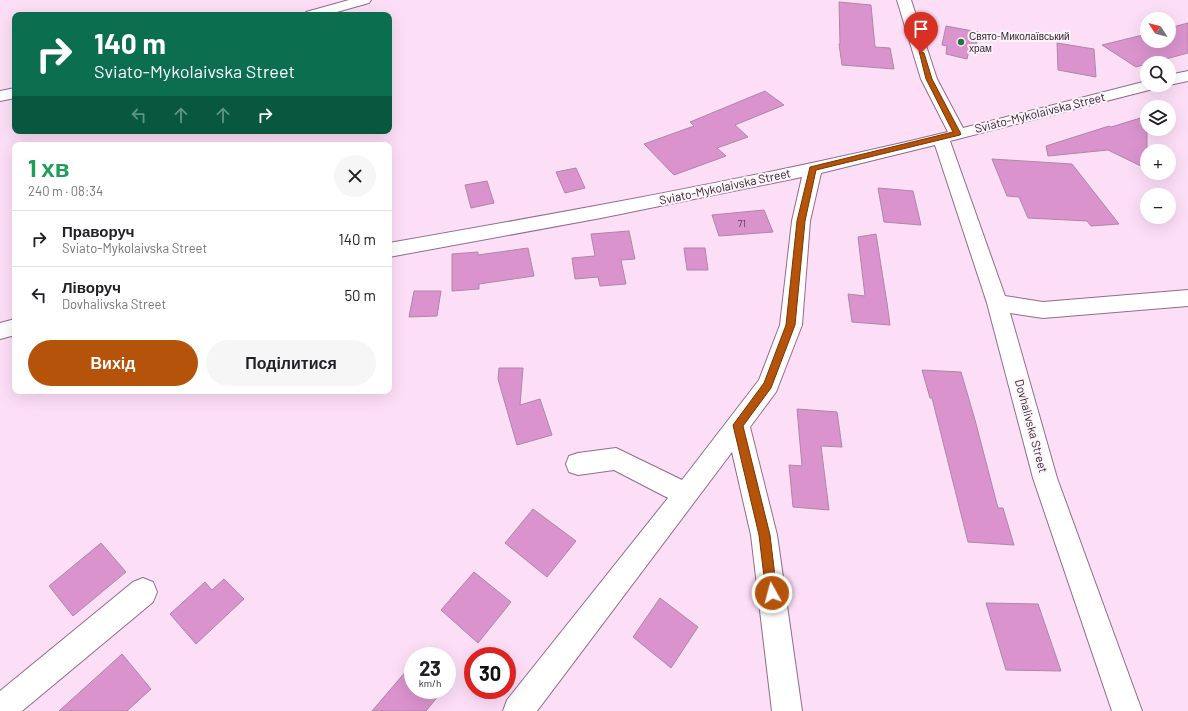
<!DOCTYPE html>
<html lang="uk">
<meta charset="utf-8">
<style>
body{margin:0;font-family:Barlow,sans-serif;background:#f6f6f6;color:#202124;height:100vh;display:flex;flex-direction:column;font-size:15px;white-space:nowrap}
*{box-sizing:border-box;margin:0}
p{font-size:13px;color:#757577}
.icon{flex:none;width:22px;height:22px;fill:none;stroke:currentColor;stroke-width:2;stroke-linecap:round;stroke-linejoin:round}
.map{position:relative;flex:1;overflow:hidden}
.panel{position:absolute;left:12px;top:142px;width:380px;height:252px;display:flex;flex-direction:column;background:#fff;border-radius:8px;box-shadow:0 4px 16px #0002}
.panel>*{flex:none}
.guide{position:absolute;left:12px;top:12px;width:380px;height:122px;border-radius:8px;box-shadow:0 4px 16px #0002;background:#0b6e4f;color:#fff;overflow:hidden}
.needle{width:26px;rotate:306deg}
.fabs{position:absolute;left:1140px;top:12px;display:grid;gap:8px}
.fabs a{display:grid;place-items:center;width:36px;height:36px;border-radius:50%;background:#fff;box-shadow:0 4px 16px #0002;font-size:20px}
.speed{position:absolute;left:404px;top:647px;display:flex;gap:8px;font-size:20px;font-weight:700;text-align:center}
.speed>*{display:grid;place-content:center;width:52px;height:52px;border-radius:50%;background:#fff;box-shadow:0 4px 16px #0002;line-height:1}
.speed small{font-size:10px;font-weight:400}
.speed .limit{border:6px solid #d22;background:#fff;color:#111}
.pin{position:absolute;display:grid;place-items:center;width:34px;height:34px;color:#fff;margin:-41px -17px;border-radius:50% 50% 50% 0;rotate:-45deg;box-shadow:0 0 4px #0007}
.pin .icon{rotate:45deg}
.me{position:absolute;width:44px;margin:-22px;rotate:353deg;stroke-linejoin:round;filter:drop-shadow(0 0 3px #0008)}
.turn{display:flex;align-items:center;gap:14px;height:84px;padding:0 16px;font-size:18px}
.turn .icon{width:52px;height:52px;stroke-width:2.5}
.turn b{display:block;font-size:28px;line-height:34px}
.lanes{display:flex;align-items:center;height:38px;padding:0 16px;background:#0003;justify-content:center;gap:20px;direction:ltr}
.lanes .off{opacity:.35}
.round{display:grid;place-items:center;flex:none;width:42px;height:42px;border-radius:21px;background:#f6f6f6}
.overview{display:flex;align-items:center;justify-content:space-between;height:68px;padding:0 16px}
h1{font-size:24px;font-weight:700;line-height:30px;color:#1e9e55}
.action{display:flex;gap:8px;margin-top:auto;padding:8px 16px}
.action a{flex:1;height:46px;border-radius:24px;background:#b45309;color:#fff;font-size:16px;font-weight:700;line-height:46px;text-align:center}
.action a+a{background:#f6f6f6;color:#202124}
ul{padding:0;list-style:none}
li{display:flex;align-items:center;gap:12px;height:56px;padding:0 16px;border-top:1px solid #e0e0e0}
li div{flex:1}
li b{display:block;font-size:15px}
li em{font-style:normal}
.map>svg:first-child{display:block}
.building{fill:#db93ce;stroke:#ac88a5}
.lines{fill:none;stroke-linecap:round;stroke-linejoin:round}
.minor-casing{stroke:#906d89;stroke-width:2}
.minor{fill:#fff;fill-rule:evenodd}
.route{fill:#b45309;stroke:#753606}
.poi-dot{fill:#237344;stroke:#fcf4fa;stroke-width:1.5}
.labels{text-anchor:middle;stroke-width:4;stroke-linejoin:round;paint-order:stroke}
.far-poi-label{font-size:10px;fill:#2d1f2a;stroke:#fcf4fa;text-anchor:start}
.number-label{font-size:10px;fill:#583c53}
.street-label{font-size:12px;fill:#2d1f2a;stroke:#fcf4fa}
</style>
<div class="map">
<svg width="1188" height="711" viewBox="0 0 1188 711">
<rect width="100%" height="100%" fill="#fddef7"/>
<path class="building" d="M839 2 871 5 875 47 890 48 894 69 842 65 839 44H840Z
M1188 23V53L1136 67 1102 45 1147 34V41H1169V28Z
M946 26 978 32 975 52 969 51 967 59 946 54 947 46 942 45Z
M1057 43 1094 49 1096 77 1058 70Z
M765 91 784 105 735 125 748 137 717 148 726 156 674 175 644 144 694 126 690 122Z
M1147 116V169L1108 150 1048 156 1046 146 1109 126 1111 127Z
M992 159 1072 164 1119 224 1091 226 1087 221 1028 218 1019 197 1007 196Z
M576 168 585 188 565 193 556 172Z
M487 181 494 203 471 208 465 185Z
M878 188 913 191 921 225 884 222Z
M764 210 773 232 719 236 712 215Z
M629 231 635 259 621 260 626 284 600 286 598 277 575 279 572 258 595 256 591 234Z
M876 234 887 303 890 325 852 322 848 294 865 296 858 237Z
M528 248 534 276 479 284V289L452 291V254L478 252V255Z
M684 248H705L708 270H687Z
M414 291H441L437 316 409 317Z
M499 368H523L520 405 540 399 552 435 517 445 498 379Z
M922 370 961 372 975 420 998 508H1003L1014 545 968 542 932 398H930Z
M797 409 837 412 842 447 821 446 829 510 793 507 789 465 802 466Z
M533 509 576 541 547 577 505 543Z
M101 543 126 572 73 616 49 586Z
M474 572 511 602 478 643 441 610Z
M224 579 244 599 196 644 170 614 205 582 212 590Z
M660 598 698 627 671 668 633 637Z
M986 603 1038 604 1061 671 1006 670Z
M122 654 151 689 127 711H59Z
M413 663V690H443L426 711H372Z"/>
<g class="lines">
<defs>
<path id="minor" d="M349 0H371L369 3 326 15H304L306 12Z
M897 0H911L937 79 963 128 1147 81V85H1159L1157 88 950 141 1005 296 1043 302 1188 290V306L1043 318 1010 313 1057 478 1142 711H1112L1033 478 987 303 935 145 821 173 810 221 802 325 776 392 750 427 777 535 802 711H772L751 535 732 452 537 711H503L507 700 668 498 614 470 578 475 569 472 566 464 569 456 578 453 616 448 682 480 759 380 780 325 792 221 802 177 601 218 389 257V243C576 210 763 177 948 132L921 79Z
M1188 71V81L1169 85V75Z
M15 88V98L0 101V91Z
M15 319V335L0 339V323Z
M143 578 153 582 157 592 153 602 22 711H0V691L133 582Z"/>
</defs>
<use href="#minor" class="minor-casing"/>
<use href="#minor" class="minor"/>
</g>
<path class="route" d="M919 51 924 53 932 79 961 134 960 135 816 170 805 221 795 325 771 388 743 426 770 535 777 593 776 597 772 599 768 597 766 593 759 535 733 425 764 383 786 325 797 221 810 167 953 132 926 79Z"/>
<circle class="poi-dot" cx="961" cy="42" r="4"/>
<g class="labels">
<g class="far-poi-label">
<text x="969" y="40">Свято-Миколаївський<tspan x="969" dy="12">храм</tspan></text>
</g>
<g class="number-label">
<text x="742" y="227">71</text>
</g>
<g class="street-label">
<text transform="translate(1040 113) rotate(-14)" y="4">Sviato-Mykolaivska Street</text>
<text transform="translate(725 187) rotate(-12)" y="4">Sviato-Mykolaivska Street</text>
<text transform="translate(1031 426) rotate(75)" y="4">Dovhalivska Street</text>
</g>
</g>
</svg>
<div class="fabs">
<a><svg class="needle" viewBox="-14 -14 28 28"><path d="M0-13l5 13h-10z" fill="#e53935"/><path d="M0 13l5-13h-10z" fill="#757577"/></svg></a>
<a><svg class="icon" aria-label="search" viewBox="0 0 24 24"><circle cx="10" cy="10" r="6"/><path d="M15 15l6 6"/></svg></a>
<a><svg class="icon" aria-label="layers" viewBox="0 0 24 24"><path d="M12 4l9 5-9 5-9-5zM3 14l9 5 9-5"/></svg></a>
<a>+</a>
<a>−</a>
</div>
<div class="speed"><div>23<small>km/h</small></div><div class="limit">30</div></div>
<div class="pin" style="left:921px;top:53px;background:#d93025"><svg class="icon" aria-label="arrive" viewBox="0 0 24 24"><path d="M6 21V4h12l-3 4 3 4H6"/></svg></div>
<svg class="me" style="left:772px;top:593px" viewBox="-20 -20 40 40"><circle r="17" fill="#b45309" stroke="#fff" stroke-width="3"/><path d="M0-11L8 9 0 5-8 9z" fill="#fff"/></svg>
<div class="guide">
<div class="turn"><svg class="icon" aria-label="right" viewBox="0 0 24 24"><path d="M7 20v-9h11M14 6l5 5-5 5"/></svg><div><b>140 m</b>Sviato-Mykolaivska Street</div></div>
<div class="lanes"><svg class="icon off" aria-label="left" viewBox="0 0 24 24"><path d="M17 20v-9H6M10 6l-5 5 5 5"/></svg><svg class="icon off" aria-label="ahead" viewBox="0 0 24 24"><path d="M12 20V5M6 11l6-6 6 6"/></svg><svg class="icon off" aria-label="ahead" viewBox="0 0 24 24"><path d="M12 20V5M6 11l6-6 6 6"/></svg><svg class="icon" aria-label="right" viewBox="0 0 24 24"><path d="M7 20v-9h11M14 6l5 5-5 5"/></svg></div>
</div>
<section class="panel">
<div class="overview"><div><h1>1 хв</h1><p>240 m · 08:34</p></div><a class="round"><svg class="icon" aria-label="close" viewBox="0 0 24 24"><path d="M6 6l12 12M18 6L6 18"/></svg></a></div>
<ul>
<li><svg class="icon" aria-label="right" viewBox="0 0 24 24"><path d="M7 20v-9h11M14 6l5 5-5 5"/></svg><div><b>Праворуч</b><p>Sviato-Mykolaivska Street</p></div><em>140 m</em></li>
<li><svg class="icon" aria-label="left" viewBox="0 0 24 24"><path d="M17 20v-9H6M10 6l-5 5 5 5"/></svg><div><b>Ліворуч</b><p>Dovhalivska Street</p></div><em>50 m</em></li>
</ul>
<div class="action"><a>Вихід</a><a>Поділитися</a></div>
</section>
</div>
